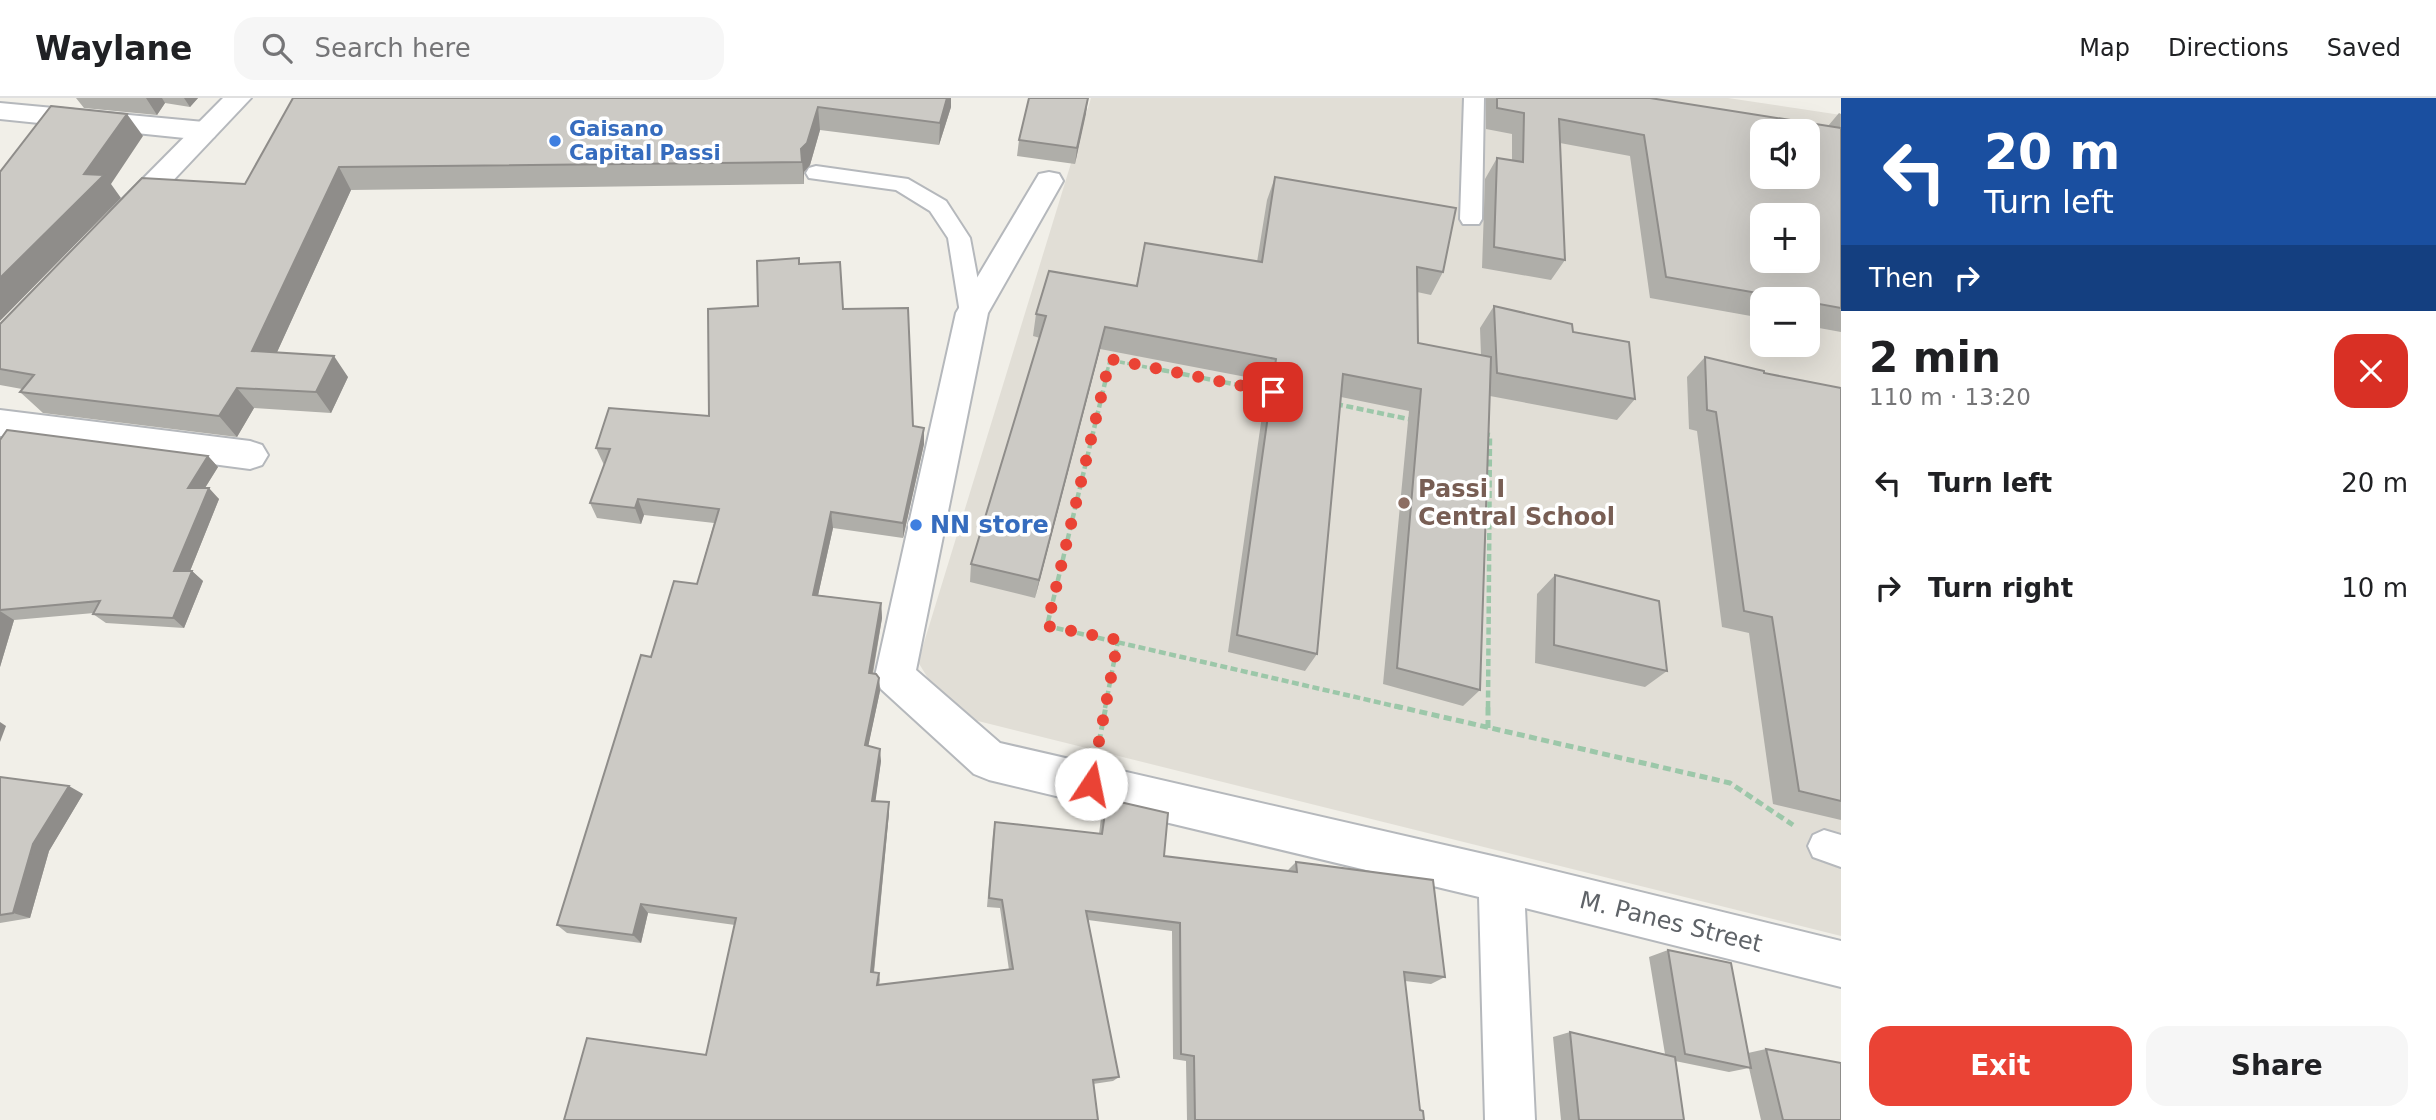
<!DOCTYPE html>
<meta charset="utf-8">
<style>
body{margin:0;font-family:"DejaVu Sans",sans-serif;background:#f6f6f6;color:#202124;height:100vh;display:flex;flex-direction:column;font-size:26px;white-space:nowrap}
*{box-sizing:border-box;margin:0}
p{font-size:23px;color:#757577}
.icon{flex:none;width:38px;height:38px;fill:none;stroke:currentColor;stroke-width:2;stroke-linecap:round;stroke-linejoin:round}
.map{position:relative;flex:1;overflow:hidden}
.sheet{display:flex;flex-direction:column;background:#fff;width:595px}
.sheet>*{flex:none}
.banner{background:#1a4fa0;color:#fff;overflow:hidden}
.tools{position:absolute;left:1750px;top:21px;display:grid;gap:14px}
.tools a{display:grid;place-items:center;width:70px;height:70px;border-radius:14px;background:#fff;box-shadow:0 7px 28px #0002;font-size:35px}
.pin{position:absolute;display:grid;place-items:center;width:60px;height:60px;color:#fff;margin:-30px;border-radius:14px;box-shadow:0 4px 10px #0006}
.me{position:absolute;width:77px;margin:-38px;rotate:11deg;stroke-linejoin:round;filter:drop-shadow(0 0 5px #0008)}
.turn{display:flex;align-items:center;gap:24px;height:147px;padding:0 28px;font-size:32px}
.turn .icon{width:91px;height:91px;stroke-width:2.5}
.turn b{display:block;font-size:49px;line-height:60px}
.then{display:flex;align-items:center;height:66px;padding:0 28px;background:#0003;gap:14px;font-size:26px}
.round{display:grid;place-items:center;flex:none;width:74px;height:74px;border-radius:21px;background:#f6f6f6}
.summary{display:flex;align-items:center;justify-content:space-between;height:119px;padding:0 28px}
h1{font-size:42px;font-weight:700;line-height:52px}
.cta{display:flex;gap:14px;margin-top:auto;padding:14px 28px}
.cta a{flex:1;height:80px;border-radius:21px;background:#ea4335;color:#fff;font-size:28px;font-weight:700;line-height:80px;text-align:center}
.cta a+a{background:#f6f6f6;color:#202124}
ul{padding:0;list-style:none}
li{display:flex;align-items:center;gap:21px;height:105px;padding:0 28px}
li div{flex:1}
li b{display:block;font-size:26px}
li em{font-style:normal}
header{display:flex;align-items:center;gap:42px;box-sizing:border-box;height:98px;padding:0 35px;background:#fff;border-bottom:2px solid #e0e0e0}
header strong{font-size:33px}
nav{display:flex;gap:38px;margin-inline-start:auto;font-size:24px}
.search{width:490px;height:63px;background:#f6f6f6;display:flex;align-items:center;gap:18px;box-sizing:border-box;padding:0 24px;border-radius:21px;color:#757577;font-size:26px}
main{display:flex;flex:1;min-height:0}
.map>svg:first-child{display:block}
.education{fill:#e1ded6;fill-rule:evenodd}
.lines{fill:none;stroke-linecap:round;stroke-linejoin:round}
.service-casing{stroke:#b5b8bc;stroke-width:4}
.minor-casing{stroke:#b5b8bc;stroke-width:4}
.tertiary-casing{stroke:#b5b8bc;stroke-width:4}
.path-far2{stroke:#9cc7a9;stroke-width:3.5;stroke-dasharray:5 2.5;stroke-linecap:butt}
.path-far1{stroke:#9cc7a9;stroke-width:4.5;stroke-dasharray:7 3.5;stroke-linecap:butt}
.path{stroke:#9cc7a9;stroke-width:5;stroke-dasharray:8 4.5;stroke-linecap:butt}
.service{fill:#fff;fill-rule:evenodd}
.minor{fill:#fff;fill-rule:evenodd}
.tertiary{fill:#fff;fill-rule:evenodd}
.wall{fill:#afaea9}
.shaded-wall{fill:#8f8d8a}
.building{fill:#cccac5;stroke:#8f8d8a;stroke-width:2;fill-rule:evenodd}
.route{stroke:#ea4335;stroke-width:12;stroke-dasharray:0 21.6}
.shop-dot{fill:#3f7fe0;stroke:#fff;stroke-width:2.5}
.education-dot{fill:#8d6e63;stroke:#fff;stroke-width:2.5}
.labels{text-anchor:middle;stroke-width:7;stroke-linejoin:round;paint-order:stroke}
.far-shop-label{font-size:21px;font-weight:bold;fill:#366cbe;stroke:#fff;text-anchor:start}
.education-label{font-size:24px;font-weight:bold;fill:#785e54;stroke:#fff;text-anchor:start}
.shop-label{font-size:24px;font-weight:bold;fill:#366cbe;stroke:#fff;text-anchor:start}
.street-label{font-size:24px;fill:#5f6368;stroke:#fff}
</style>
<header>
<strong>Waylane</strong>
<div class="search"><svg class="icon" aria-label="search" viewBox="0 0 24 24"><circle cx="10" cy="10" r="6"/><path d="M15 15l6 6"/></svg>Search here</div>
<nav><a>Map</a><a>Directions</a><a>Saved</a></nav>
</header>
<main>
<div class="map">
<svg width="1841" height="1022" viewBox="0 0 1841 1022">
<rect width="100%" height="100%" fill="#f1efe8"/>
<path class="education" d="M1091 0H1728L1841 17V838L950 616 918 564ZM1762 33H1808V79H1762ZM1762 117H1808V163H1762ZM1762 201H1808V247H1762Z"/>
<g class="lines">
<defs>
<path id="service" d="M1464 0H1484L1482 121 1479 126H1463L1460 121Z
M816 68 908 81 946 103 970 140 984 215 980 221 972 223 964 221 960 215 948 140 930 113 896 92 809 80 806 75 809 70Z
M1824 732 1841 737V769L1813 759 1808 748 1813 737Z"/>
<path id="minor" d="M0 5 204 24 214 27 218 33 214 39 204 42 0 21Z
M1049 74 1059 76 1063 83 988 215 916 572 1000 645 1501 760 1841 843V889L1525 810 1535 1022H1485L1479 799 989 682 974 676 881 591 875 578 956 215 1039 76Z
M0 312 250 343 262 347 268 357 262 367 250 371 0 338Z"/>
<path id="tertiary" d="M223 0H251L132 126 122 129 112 126 107 119 112 112Z"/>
</defs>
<use href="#service" class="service-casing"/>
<use href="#minor" class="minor-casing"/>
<use href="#tertiary" class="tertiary-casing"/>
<path class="path-far2" d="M1107 274 1110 262 1171 274"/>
<path class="path-far1" d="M1108 272 1047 528 1403 610
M1162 272 1269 293
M1336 306 1413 322
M1483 336 1490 337 1488 610
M1105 610 1118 543"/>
<path class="path" d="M1395 608 1730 685 1793 727
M1488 630V608
M1099 644 1106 608"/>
<use href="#service" class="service"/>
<use href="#minor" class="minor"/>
<use href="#tertiary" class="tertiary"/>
</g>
<path class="wall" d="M76 0H198L190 9 165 5 157 17 84 10Z
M293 0H951V9L939 47 820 32 810 67 804 74V86L351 92 277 254 348 279 331 315 254 310 237 339 43 315 20 294 22 291 0 287V226L245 86Z
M1088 0 1075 66 1017 58 1019 42Z
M1486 0H1650L1828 28 1839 15 1841 16V234L1808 228V201H1762V220L1650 200 1630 58 1560 45 1565 162 1551 182 1482 170 1485 81 1497 60 1512 62V36L1486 31Z
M1275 79 1443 174 1431 197 1417 194 1418 245 1481 257 1480 230 1494 208 1573 234 1635 301 1617 322 1490 298 1480 592 1463 608 1383 586 1409 313 1341 299 1317 556 1305 573 1228 554 1267 283 1100 251 1035 500 970 484 971 466 1040 240 1033 238 1036 216 1136 188 1145 145 1257 164 1267 102Z
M800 166 844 211 924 346 903 440 833 430 818 497 881 505 882 520 873 576 879 580 880 593 868 648 881 663 875 703 889 704V715L874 875H879L880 882 879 887 1009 872 1000 810 987 809 993 735 995 724 1099 736 1102 712 1107 701 1164 758 1287 773 1296 764 1445 879 1431 886 1405 883 1420 1012 1424 1022H1187L1186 963 1173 961 1172 833 1088 822 1119 979 1113 983 1093 986 706 957 735 827 648 815 641 845 567 835 557 827 651 559 697 486 714 425 644 417 641 426 597 420 590 405 604 367 596 350 709 318Z
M1705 259 1764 275 1841 290V722L1773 706 1749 535 1722 529 1697 333 1689 331 1687 279Z
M0 342 208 358 218 369 205 390 219 401 190 473H192L203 483 184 530 106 525 93 516 94 515 14 522 0 569Z
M1555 477 1667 573 1645 589 1535 565 1537 496Z
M0 679 83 696 49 753 30 820 0 825Z
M1668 852 1748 955 1766 951 1841 1022H1761L1749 970 1729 974 1675 963 1684 1022H1561L1553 939 1570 934 1665 956 1649 859Z"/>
<path class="shaded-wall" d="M146 0H162L165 5 157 17Z
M184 0H198L190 9Z
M947 0H951V9L939 47 940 25Z
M1088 0 1086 16 1075 66 1077 50Z
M818 9 820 32 810 67 804 74V86L801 51Z
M127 16 143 38 111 86 121 100 0 223V180L84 76Z
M339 69 351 92 268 274 252 253Z
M1105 229 1100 251 1035 500 1039 482Z
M334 258 348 279 331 315 316 294Z
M237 290 254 310 237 339 219 318Z
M924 330V346L903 440V425Z
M208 358 218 369 198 401 188 390Z
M209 390 219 401 186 483 174 473Z
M638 401 644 417 641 426 635 410Z
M831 414 833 430 815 511 813 497Z
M192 473 203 483 184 530 173 520Z
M881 505 882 520 870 589 869 575Z
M0 513 14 522 0 569Z
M879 580 880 593 866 659 865 647Z
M0 624 6 628 0 644Z
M880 651 881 663 874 714 872 703Z
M69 688 83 696 49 753 30 820 13 815 33 746Z
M889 704V715L873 881 871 874Z
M641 806 648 815 641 845 633 837Z"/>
<path class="building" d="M293 0H947L940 25 818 9 807 45 801 51 802 64 339 69 252 253 334 258 316 294 237 290 219 318 20 294 34 277 0 271V226L142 80 245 86Z
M1029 0H1088L1077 50 1019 42Z
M1497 0H1650L1841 30V210L1808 204V201H1791L1666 179 1644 37 1559 21 1565 162 1494 149 1497 60 1523 64 1524 15 1497 10ZM1762 33H1808V79H1762ZM1762 117H1808V163H1762Z
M51 8 127 16 84 76 104 77 0 180V74Z
M1275 79 1456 110 1443 174 1417 169 1418 245 1491 259 1480 592 1397 570 1421 291 1343 276 1317 556 1237 537 1276 261 1105 229 1039 482 971 466 1046 218 1036 216 1049 173 1137 188 1145 145 1262 164Z
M799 160V166L840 164 843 211 908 210 913 328 924 330 903 425 831 414 813 497 881 505 869 575 876 576 879 580 865 647 880 651 872 703 889 704 871 874 879 875 877 887 1013 871 1002 802 989 800 995 724 1102 736 1107 701 1168 715 1164 758 1297 774 1296 764 1433 782 1445 879 1404 874 1420 1012 1423 1013 1424 1022H1195L1194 958 1181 956 1180 825 1086 813 1119 979 1093 982 1098 1022H564L587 940 706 957 736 820 641 806 633 837 557 827 641 557 651 559 674 483 697 486 719 411 638 401 635 410 590 405 610 351 596 350 609 310 709 318 708 211 758 208 757 163Z
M1494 208 1572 226 1573 234 1629 244 1635 301 1497 275Z
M1705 259 1764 273V275L1841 290V703L1799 693 1772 519 1744 513 1716 314 1707 312Z
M7 332 208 358 188 390H209L174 473H192L173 520 93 516 100 503 0 512V342Z
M1555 477 1659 503 1667 573 1554 547Z
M0 679 69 688 33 746 13 815 0 817Z
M1668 852 1731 865 1751 970 1685 956Z
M1570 934 1675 959 1684 1022H1579Z
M1766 951 1841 965V1022H1783Z"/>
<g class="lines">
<path class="route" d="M1091 686 1118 542 1047 528 1110 261 1273 294"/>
</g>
<g class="shop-dot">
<circle cx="555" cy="43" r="7"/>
<circle cx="916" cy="427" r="7"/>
</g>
<circle class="education-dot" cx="1404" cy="405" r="7"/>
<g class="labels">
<g class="far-shop-label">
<text x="569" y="38">Gaisano<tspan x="569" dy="24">Capital Passi</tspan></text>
</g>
<g class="education-label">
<text x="1418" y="399">Passi I<tspan x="1418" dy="28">Central School</tspan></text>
</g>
<g class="shop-label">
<text x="930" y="435">NN store</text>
</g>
<g class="street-label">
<text transform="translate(1671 824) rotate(14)" y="8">M. Panes Street</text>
</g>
</g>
</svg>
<div class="tools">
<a><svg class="icon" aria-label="sound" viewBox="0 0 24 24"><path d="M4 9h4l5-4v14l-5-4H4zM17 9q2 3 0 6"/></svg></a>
<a>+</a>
<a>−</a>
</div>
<div class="pin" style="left:1273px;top:294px;background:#d93025"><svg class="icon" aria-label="arrive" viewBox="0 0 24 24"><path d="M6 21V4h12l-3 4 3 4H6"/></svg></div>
<svg class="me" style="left:1091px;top:686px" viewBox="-20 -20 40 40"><circle r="19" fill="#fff"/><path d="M0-13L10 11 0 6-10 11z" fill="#ea4335"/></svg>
</div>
<section class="sheet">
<div class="banner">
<div class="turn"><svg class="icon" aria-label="left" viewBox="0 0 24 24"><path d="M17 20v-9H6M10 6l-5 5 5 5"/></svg><div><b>20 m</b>Turn left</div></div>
<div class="then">Then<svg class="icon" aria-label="right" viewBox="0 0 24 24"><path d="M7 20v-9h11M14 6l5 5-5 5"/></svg></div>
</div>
<div class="summary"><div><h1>2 min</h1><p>110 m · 13:20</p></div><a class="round" style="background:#d93025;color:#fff"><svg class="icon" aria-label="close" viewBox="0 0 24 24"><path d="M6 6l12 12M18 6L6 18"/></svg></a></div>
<ul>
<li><svg class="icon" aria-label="left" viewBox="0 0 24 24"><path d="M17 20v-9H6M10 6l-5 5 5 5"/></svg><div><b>Turn left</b></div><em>20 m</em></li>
<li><svg class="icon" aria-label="right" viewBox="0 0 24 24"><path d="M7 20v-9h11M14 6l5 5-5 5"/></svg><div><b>Turn right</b></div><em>10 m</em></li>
</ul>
<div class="cta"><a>Exit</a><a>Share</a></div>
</section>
</main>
